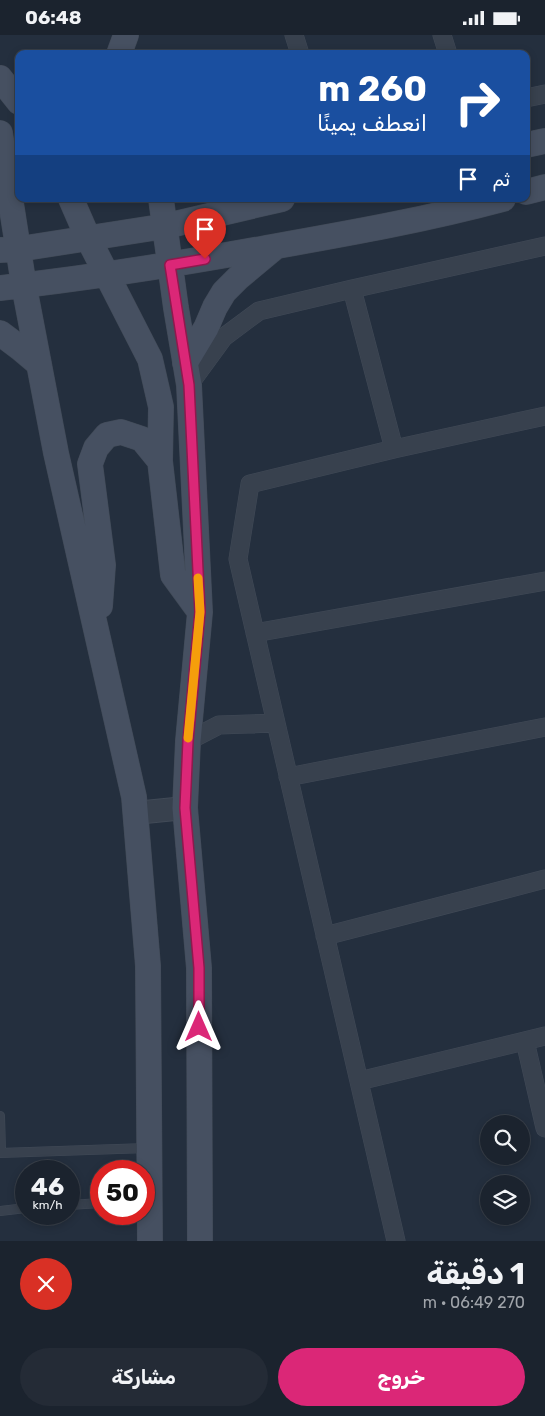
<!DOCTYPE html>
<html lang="ar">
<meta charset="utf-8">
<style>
body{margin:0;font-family:Rubik,"Noto Naskh Arabic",sans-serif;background:#242b36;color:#f1f3f6;direction:rtl;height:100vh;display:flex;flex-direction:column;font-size:19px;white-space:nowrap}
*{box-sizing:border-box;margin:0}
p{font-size:16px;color:#a0a4aa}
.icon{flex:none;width:28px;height:28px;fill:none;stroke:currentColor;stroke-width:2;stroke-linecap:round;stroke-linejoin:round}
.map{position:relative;height:1206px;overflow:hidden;direction:ltr}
.side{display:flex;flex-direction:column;background:#1b232e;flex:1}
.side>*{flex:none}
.banner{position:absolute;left:15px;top:15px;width:515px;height:152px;border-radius:10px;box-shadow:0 2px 8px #0003,0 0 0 1px #39404a;direction:rtl;background:#1a4fa0;color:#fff;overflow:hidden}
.controls{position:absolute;left:480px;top:1080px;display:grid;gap:10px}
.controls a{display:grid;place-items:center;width:50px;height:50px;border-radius:50%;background:#1b232e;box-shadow:0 2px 8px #0003,0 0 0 1px #39404a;font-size:25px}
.speed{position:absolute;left:15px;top:1125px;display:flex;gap:10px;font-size:25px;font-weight:700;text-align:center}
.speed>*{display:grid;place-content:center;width:65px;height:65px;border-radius:50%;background:#1b232e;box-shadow:0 2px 8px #0003,0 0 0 1px #39404a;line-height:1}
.speed small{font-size:12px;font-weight:400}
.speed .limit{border:8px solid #d22;background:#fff;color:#111}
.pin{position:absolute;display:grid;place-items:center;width:42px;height:42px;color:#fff;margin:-51px -21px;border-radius:50% 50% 50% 0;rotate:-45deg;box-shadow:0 0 5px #0007}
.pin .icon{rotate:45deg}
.me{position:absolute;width:55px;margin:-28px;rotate:0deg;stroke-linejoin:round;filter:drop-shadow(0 0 4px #0008)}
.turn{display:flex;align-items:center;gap:18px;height:105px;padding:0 20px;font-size:22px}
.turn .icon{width:65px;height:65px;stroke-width:2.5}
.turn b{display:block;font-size:35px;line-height:42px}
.then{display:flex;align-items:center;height:48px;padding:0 20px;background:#0003;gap:10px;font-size:19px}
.round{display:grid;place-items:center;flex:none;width:52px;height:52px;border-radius:26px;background:#242b36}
.headline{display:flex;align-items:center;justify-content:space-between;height:85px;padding:0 20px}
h1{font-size:30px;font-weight:700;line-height:38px}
.primary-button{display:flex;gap:10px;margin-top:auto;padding:10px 20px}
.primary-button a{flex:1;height:58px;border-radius:30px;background:#db2777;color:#fff;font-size:20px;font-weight:700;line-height:58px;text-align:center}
.primary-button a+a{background:#242b36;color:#f1f3f6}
.status{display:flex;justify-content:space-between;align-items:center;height:35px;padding:0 25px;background:#1b232e;direction:ltr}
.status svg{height:14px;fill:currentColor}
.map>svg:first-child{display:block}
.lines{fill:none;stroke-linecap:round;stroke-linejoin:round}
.service-casing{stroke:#414a57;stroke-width:10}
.minor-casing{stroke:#414a57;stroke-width:19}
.tertiary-casing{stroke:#414a57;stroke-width:24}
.secondary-casing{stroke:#414a57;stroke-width:26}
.service{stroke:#38414e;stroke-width:9}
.minor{stroke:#38414e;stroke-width:18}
.tertiary{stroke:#38414e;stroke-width:22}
.secondary{stroke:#465061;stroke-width:25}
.route-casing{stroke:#8e194d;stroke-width:12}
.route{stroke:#db2777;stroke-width:9}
.slow{stroke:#f59e0b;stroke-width:9}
</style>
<div class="status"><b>06:48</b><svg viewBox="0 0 49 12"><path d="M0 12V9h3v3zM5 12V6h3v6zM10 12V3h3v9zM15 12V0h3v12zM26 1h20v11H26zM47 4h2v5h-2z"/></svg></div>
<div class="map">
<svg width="545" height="1206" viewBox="0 0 545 1206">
<rect width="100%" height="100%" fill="#242f3e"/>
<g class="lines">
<defs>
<path id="service" d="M0 1081 1 1118
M0 1118 147 1113
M69 1170 101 1168
M0 1176 26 1173"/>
<path id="minor" d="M294 0 300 19
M442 0 448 19
M526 63 545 59
M352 254 545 211
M189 350 224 302 259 276 352 254 394 414
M255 598 545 546
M188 706 219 690 276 688
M288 742 545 692
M325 901 545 844
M525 1006 545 1093
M359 1046 545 1001
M396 1206 238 524 250 449 394 414 545 381"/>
<path id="tertiary" d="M135 778 185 773"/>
<path id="secondary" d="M119 19 126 0
M0 43 19 67
M0 98 24 251 56 418 134 762 148 931 150 1206
M526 110 545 106
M526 157 545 152
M71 164 88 203 150 324 161 372 160 426
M161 164 176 273 189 350 200 577 188 706 185 773 199 933 200 1206
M0 215 19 214 166 191 282 164
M0 253C89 243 178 229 266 213 345 199 425 185 503 164
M0 298 20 313 39 329
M185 328 206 293 215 272 224 257 238 243 274 213
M100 571 103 530 90 429 96 413 107 400 121 397 142 404 160 426 173 540 200 577"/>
</defs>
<use href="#service" class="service-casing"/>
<use href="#minor" class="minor-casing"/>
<use href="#tertiary" class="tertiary-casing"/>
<use href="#secondary" class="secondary-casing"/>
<use href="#service" class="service"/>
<use href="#minor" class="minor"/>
<use href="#tertiary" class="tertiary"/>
<use href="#secondary" class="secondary"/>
</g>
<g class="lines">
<defs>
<path id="route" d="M199 992V933L185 773 188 706 200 577 189 350 170 230 205 224"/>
</defs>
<use href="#route" class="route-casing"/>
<use href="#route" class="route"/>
<path class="slow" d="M188 703 200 577 198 543"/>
</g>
</svg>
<div class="controls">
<a><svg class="icon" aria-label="search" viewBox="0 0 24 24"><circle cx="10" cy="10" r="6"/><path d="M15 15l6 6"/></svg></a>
<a><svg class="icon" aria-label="layers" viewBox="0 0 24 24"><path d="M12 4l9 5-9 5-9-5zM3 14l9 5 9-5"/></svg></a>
</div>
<div class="speed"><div>46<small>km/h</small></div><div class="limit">50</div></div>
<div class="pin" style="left:205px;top:224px;background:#d93025"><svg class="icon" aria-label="arrive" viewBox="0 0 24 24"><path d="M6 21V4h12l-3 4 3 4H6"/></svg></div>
<svg class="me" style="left:199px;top:992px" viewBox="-20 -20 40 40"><path d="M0-17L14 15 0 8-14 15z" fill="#db2777" stroke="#fff" stroke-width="4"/></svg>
<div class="banner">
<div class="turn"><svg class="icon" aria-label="right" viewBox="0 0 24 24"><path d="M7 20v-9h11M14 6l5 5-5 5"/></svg><div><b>260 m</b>انعطف يمينًا</div></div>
<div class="then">ثم<svg class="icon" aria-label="arrive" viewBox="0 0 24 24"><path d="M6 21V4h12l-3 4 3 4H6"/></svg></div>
</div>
</div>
<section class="side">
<div class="headline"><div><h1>1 دقيقة</h1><p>270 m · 06:49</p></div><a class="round" style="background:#d93025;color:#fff"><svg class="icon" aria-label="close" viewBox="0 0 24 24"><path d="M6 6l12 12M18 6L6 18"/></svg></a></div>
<div class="primary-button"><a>خروج</a><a>مشاركة</a></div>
</section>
